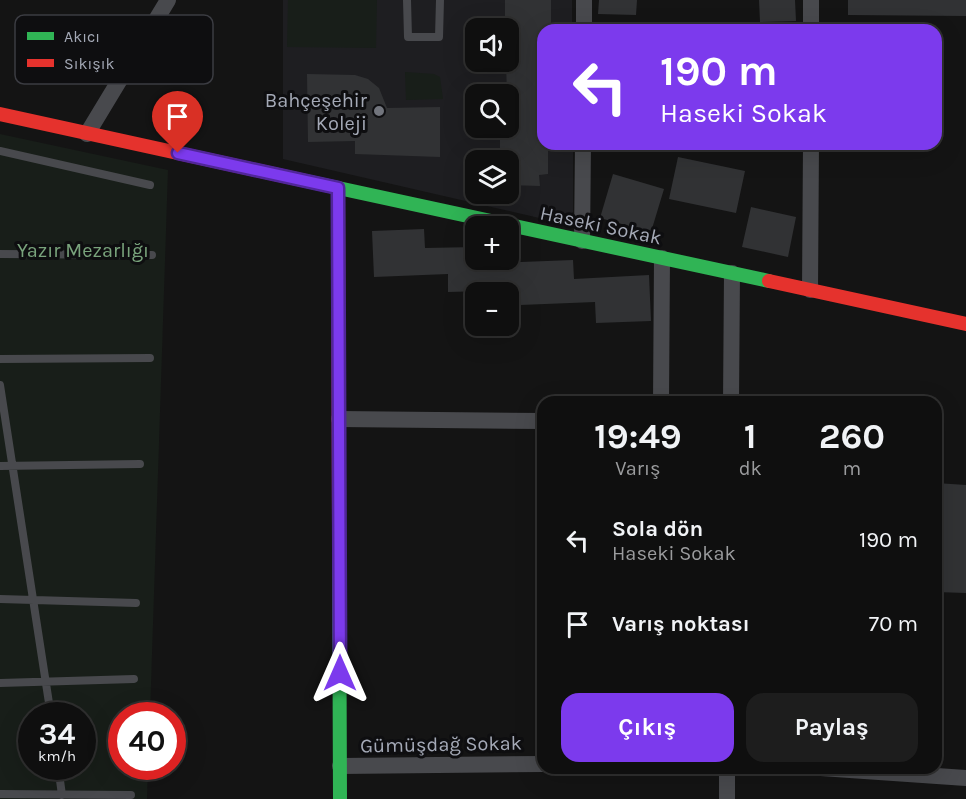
<!DOCTYPE html>
<html lang="tr">
<meta charset="utf-8">
<style>
body{margin:0;font-family:Karla,sans-serif;background:#1d1d1d;color:#f1f3f6;height:100vh;display:flex;flex-direction:column;font-size:22px;white-space:nowrap}
*{box-sizing:border-box;margin:0}
p{font-size:20px;color:#9b9c9e}
.icon{flex:none;width:33px;height:33px;fill:none;stroke:currentColor;stroke-width:2;stroke-linecap:round;stroke-linejoin:round}
.map{position:relative;flex:1;overflow:hidden}
.panel{position:absolute;left:537px;top:396px;width:405px;height:378px;display:flex;flex-direction:column;background:#0f0f0f;border-radius:18px;box-shadow:0 6px 24px #0002,0 0 0 2px #2f2f2f}
.panel>*{flex:none}
.banner{position:absolute;left:537px;top:24px;width:405px;height:126px;border-radius:18px;box-shadow:0 6px 24px #0002,0 0 0 2px #2f2f2f;background:#7c3aed;color:#fff;overflow:hidden}
.fabs{position:absolute;left:465px;top:18px;display:grid;gap:12px}
.fabs a{display:grid;place-items:center;width:54px;height:54px;border-radius:12px;background:#0f0f0f;box-shadow:0 6px 24px #0002,0 0 0 2px #2f2f2f;font-size:30px}
.speed{position:absolute;left:18px;top:702px;display:flex;gap:12px;font-size:30px;font-weight:700;text-align:center}
.speed>*{display:grid;place-content:center;width:78px;height:78px;border-radius:50%;background:#0f0f0f;box-shadow:0 6px 24px #0002,0 0 0 2px #2f2f2f;line-height:1}
.speed small{font-size:15px;font-weight:400}
.speed .limit{border:9px solid #d22;background:#fff;color:#111}
.pin{position:absolute;display:grid;place-items:center;width:51px;height:51px;color:#fff;margin:-62px -26px;border-radius:50% 50% 50% 0;rotate:-45deg;box-shadow:0 0 6px #0007}
.pin .icon{rotate:45deg}
.me{position:absolute;width:66px;margin:-33px;rotate:0deg;stroke-linejoin:round;filter:drop-shadow(0 0 4px #0008)}
.turn{display:flex;align-items:center;gap:21px;height:126px;padding:0 24px;font-size:27px}
.turn .icon{width:78px;height:78px;stroke-width:2.5}
.turn b{display:block;font-size:42px;line-height:51px}
.eta{display:flex;justify-content:space-evenly;align-items:center;height:102px;text-align:center}
.eta b{font-size:36px;font-weight:700;line-height:42px}
.action{display:flex;gap:12px;margin-top:auto;padding:12px 24px}
.action a{flex:1;height:69px;border-radius:18px;background:#7c3aed;color:#fff;font-size:24px;font-weight:700;line-height:69px;text-align:center}
.action a+a{background:#1d1d1d;color:#f1f3f6}
ul{padding:0;list-style:none}
li{display:flex;align-items:center;gap:18px;height:84px;padding:0 24px}
li div{flex:1}
li b{display:block;font-size:22px}
li em{font-style:normal}
.map>svg:first-child{display:block}
.built{fill:#1e1e21;fill-rule:evenodd}
.green{fill:#181e19;fill-rule:evenodd}
.building{fill:#313234}
.lines{fill:none;stroke-linecap:round;stroke-linejoin:round}
.lane{stroke:#48494d;stroke-width:8}
.street{stroke:#48494d;stroke-width:16}
.fast{stroke:#30b455;stroke-width:14}
.jam{stroke:#e5322d;stroke-width:14}
.route-casing{stroke:#51269a;stroke-width:15}
.route{stroke:#7c3aed;stroke-width:10}
.poi-dot{fill:#72757d;stroke:#0e0e10;stroke-width:2}
.labels{text-anchor:middle;stroke-width:6;stroke-linejoin:round;paint-order:stroke}
.poi-label{font-size:20px;fill:#a4a9b6;stroke:#0e0e10;text-anchor:end}
.street-label{font-size:20px;fill:#a4a9b6;stroke:#0e0e10}
.park-label{font-size:20px;fill:#79a37c;stroke:#0e0e10}
.key{fill:#0e0e10;stroke:#3b3c42;stroke-width:1.5}
.key-label{font-size:16px;fill:#a4a9b6}
</style>
<div class="map">
<svg width="966" height="799" viewBox="0 0 966 799">
<rect width="100%" height="100%" fill="#141414"/>
<path class="built" d="M283 0H572V30H543V144H573V212L561 223 283 159ZM476 28H508V62H476ZM476 94H508V128H476ZM476 160H508V194H476Z"/>
<path class="green" d="M288 0H377L376 48 287 47Z
M405 72 434 74 440 77 443 99 406 100Z
M0 134 168 170 150 715 122 716V766L148 767 147 799H0ZM32 716H82V766H32Z"/>
<path class="building" d="M505 0H551V30H543V98L541 97V127H543V144H548V174L539 175 540 186 508 185V160H500V128H508L506 62H508V28H505Z
M599 0H637L636 15 598 14Z
M759 0H795L796 21 760 22Z
M848 0H966V16L848 15Z
M307 74 355 75 368 79 379 88 387 108 440 107V157L355 154V141L308 142Z
M678 157 745 171 736 213 669 199Z
M613 174 664 189 651 232 600 218Z
M751 207 796 217 788 257 742 247Z
M424 229 425 248 476 247V260H498V263L573 260 574 279 649 275 651 321 596 323 595 302 520 305V290L448 292V274L374 277 372 231Z
M936 483 966 485V593L936 592Z"/>
<g class="lines">
<path class="lane" d="M407 0 408 37H439L440 0
M0 151 150 185
M0 254 152 255
M0 359 150 358
M0 385 51 716
M0 466 140 464
M0 599 136 603
M0 683 134 679
M58 766 62 795
M0 794 131 795"/>
<path class="street" d="M584 30V0
M811 30V0
M87 134 168 0
M582 241 583 144
M810 290 811 144
M661 402 662 258
M731 402 732 273
M339 419 543 421
M340 766 543 764
M821 768 966 778
M727 799V768"/>
<path class="fast" d="M306 181 769 281
M339 526 340 799"/>
<path class="jam" d="M0 114 306 181
M338 188 339 526
M769 281 966 324"/>
</g>
<g class="lines">
<defs>
<path id="route" d="M178 153 338 188 340 673"/>
</defs>
<use href="#route" class="route-casing"/>
<use href="#route" class="route"/>
</g>
<circle class="poi-dot" cx="379" cy="111" r="6"/>
<g class="labels">
<g class="poi-label">
<text x="367" y="107">Bahçeşehir<tspan x="367" dy="23">Koleji</tspan></text>
</g>
<g class="street-label">
<text transform="translate(601 225) rotate(12)" y="7">Haseki Sokak</text>
<text transform="translate(441 744) rotate(-1)" y="7">Gümüşdağ Sokak</text>
</g>
<g class="park-label">
<text x="83" y="257">Yazır Mezarlığı</text>
</g>
</g>
<rect x="15" y="15" width="198" height="69" rx="9" class="key"/>
<rect x="27" y="32" width="27" height="8" fill="#30b455"/>
<rect x="27" y="59" width="27" height="8" fill="#e5322d"/>
<g class="key-label">
<text x="64" y="42">Akıcı</text>
<text x="64" y="69">Sıkışık</text>
</g>
</svg>
<div class="fabs">
<a><svg class="icon" aria-label="sound" viewBox="0 0 24 24"><path d="M4 9h4l5-4v14l-5-4H4zM17 9q2 3 0 6"/></svg></a>
<a><svg class="icon" aria-label="search" viewBox="0 0 24 24"><circle cx="10" cy="10" r="6"/><path d="M15 15l6 6"/></svg></a>
<a><svg class="icon" aria-label="layers" viewBox="0 0 24 24"><path d="M12 4l9 5-9 5-9-5zM3 14l9 5 9-5"/></svg></a>
<a>+</a>
<a>−</a>
</div>
<div class="speed"><div>34<small>km/h</small></div><div class="limit">40</div></div>
<div class="pin" style="left:178px;top:153px;background:#d93025"><svg class="icon" aria-label="arrive" viewBox="0 0 24 24"><path d="M6 21V4h12l-3 4 3 4H6"/></svg></div>
<svg class="me" style="left:340px;top:673px" viewBox="-20 -20 40 40"><path d="M0-17L14 15 0 8-14 15z" fill="#7c3aed" stroke="#fff" stroke-width="4"/></svg>
<div class="banner">
<div class="turn"><svg class="icon" aria-label="left" viewBox="0 0 24 24"><path d="M17 20v-9H6M10 6l-5 5 5 5"/></svg><div><b>190 m</b>Haseki Sokak</div></div>
</div>
<section class="panel">
<div class="eta">
<div><b>19:49</b><p>Varış</p></div>
<div><b>1</b><p>dk</p></div>
<div><b>260</b><p>m</p></div>
</div>
<ul>
<li><svg class="icon" aria-label="left" viewBox="0 0 24 24"><path d="M17 20v-9H6M10 6l-5 5 5 5"/></svg><div><b>Sola dön</b><p>Haseki Sokak</p></div><em>190 m</em></li>
<li><svg class="icon" aria-label="arrive" viewBox="0 0 24 24"><path d="M6 21V4h12l-3 4 3 4H6"/></svg><div><b>Varış noktası</b></div><em>70 m</em></li>
</ul>
<div class="action"><a>Çıkış</a><a>Paylaş</a></div>
</section>
</div>
